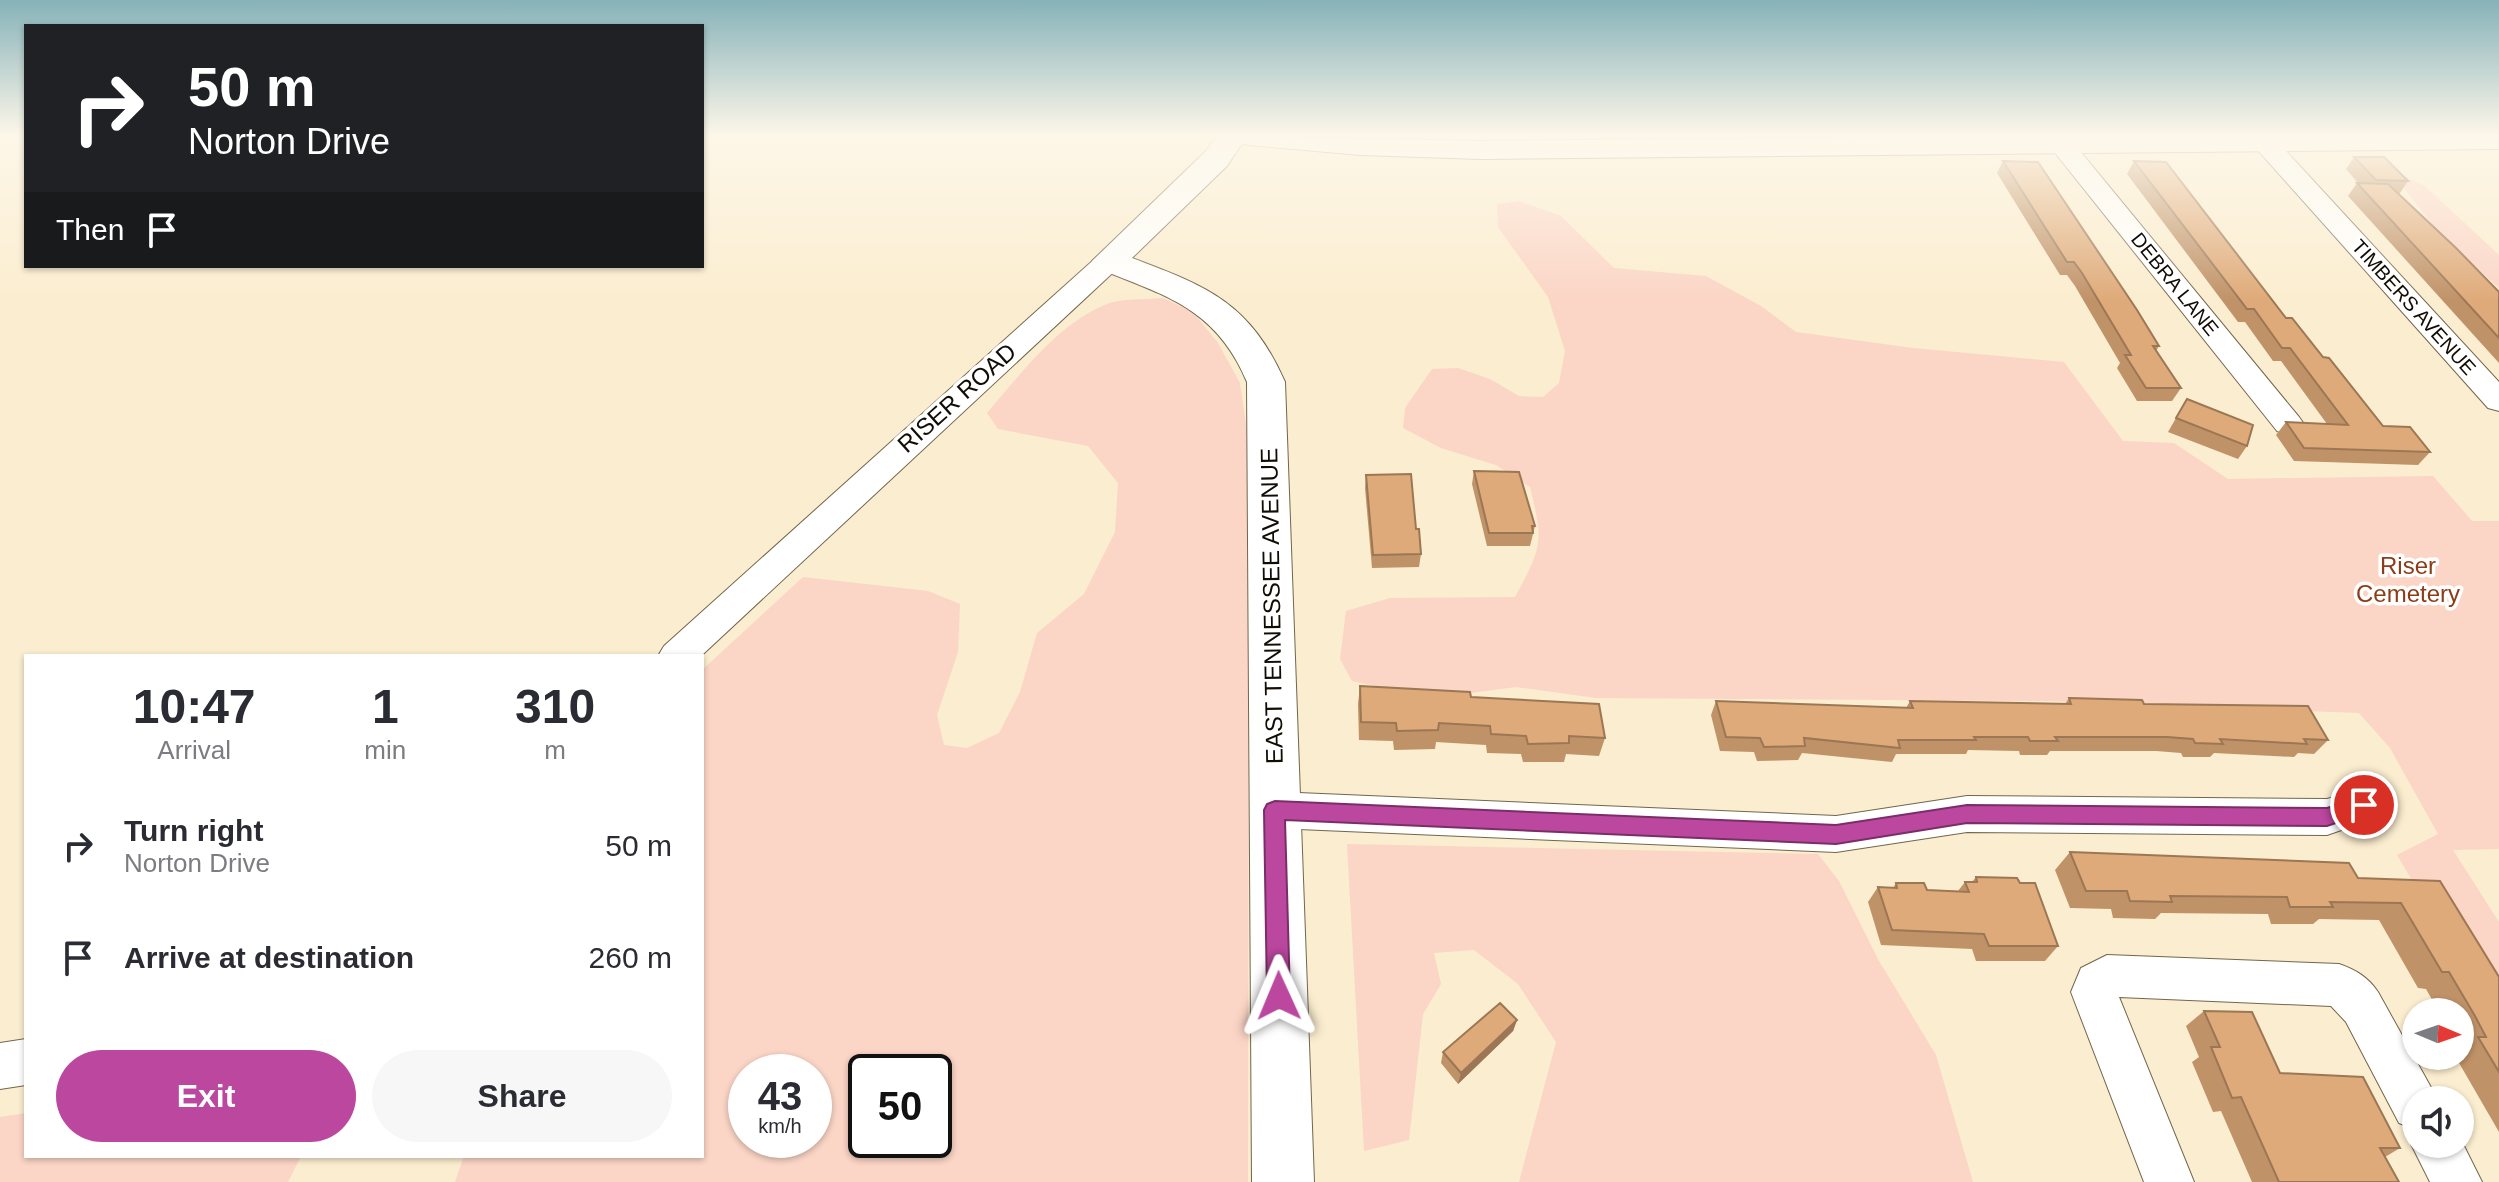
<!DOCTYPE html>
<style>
body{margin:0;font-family:Helvetica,sans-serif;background:#f7f7f7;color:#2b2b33;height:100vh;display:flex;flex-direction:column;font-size:30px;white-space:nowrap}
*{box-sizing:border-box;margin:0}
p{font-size:26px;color:#7c7c81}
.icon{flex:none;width:44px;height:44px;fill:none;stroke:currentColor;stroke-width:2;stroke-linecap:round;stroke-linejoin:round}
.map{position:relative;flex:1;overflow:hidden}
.side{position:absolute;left:24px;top:654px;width:680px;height:504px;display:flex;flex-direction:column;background:#fff;border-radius:0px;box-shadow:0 2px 6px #0004}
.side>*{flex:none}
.banner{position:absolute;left:24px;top:24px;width:680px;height:244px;border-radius:0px;box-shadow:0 2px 6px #0004;background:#202124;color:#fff;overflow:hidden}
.needle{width:52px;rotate:92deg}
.tools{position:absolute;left:2402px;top:998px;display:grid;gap:16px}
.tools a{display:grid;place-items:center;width:72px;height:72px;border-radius:50%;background:#fff;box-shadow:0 2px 6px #0004;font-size:40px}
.speed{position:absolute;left:728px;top:1054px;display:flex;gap:16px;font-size:40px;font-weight:700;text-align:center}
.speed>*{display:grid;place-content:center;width:104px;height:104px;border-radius:50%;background:#fff;box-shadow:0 2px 6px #0004;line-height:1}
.speed small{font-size:20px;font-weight:400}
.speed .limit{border:4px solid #111;border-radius:12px;background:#fff;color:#111}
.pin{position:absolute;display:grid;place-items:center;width:68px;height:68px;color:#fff;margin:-34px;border:4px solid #fff;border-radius:50%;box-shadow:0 2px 8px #0007}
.me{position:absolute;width:88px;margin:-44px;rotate:359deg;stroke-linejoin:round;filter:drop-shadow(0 0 6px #0008)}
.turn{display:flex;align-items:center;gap:28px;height:168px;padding:0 32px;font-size:36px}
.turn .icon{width:104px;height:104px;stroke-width:2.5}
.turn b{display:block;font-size:56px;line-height:68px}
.then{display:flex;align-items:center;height:76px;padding:0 32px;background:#0003;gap:16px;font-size:30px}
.eta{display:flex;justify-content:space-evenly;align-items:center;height:136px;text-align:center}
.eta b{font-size:48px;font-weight:600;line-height:56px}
.action{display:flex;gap:16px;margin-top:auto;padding:16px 32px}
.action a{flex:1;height:92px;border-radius:48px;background:#bb479f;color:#fff;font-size:32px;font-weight:600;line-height:92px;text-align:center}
.action a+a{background:#f7f7f7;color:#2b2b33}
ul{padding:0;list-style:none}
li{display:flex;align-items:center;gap:24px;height:112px;padding:0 32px}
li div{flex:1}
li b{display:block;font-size:30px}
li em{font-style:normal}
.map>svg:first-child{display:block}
.green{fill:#fbd5c6;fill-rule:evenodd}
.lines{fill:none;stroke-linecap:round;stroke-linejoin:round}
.minor-casing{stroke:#72664c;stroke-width:2}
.major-casing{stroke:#72664c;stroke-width:2}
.highway-casing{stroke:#72664c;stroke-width:2}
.minor{fill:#fff;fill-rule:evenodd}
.major{fill:#fff;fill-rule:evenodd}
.highway{fill:#fff;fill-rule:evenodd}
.wall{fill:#c09268}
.shaded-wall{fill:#9c7755}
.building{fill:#dfaa79;stroke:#9c7755;stroke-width:2}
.route{fill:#bb479f;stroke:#7a2e67;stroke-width:2}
.labels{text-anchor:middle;stroke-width:7;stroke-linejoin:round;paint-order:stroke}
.far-street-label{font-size:20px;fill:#110c04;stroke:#fff}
.street-label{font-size:24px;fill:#110c04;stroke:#fff}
.park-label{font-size:24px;fill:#8c3c17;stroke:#fff}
</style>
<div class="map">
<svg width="2499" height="1182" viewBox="0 0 2499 1182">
<rect width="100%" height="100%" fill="#fbedcf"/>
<path class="green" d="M2396 172 2425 186 2499 255V288L2439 233 2396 178Z
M1519 201 1561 216 1614 268 1706 276 1761 306 1796 332 1913 348 2064 362 2123 441 2174 443 2228 479 2433 476 2472 521H2499V849L2453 850 2499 922V1027L2397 855 2438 834 2390 748 2359 713 2048 701 1596 698 1516 687 1433 698 1352 681 1340 659 1346 611 1390 598 1515 597C1542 547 1544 543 1530 487L1496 465 1441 448 1403 428 1405 408 1432 369 1458 368 1490 379 1519 396 1543 397 1559 383 1565 351 1548 297 1498 227 1497 204Z
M1163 298 1193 312 1218 343 1240 383 1249 445 1248 1182H455L464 1156H702V670L803 577 928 591 960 604 958 652 937 715 944 745 967 748 999 733 1020 692 1037 633 1084 594 1115 532 1118 483 1088 446 998 429 987 413C1021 374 1057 324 1107 304 1123 298 1145 300 1163 298ZM746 1072H814V1140H746ZM866 1072H934V1140H866Z
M1347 844 1818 854 1839 881 1879 961 1936 1055 1973 1182H1519L1556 1042 1518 984 1474 950 1434 953 1441 984 1423 1014 1409 1140 1364 1151Z
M26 1113V1156H301L288 1182H0V1117Z"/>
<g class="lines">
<defs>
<path id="minor" d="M2061 136 2070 139 2299 417 2304 424 2299 431 2288 435 2277 431 2052 149 2048 144 2052 139Z
M2255 137H2273L2499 382V411L2488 408 2255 147 2251 142Z
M1109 253 1119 255 1123 261 1119 267 701 656H658L664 646 1099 255Z
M2364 788 2379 793 2385 805 2379 817 2327 835 1967 832 1836 852 1275 828 1260 822 1254 810 1260 798 1275 792 1836 816 1967 796 2327 799Z
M2107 955 2339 964C2356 970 2368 977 2378 992L2438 1100H2416V1130L2399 1123 2346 1022 2331 1006 2119 997 2194 1182H2144L2071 992 2081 968Z
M26 1039V1085L0 1089V1043Z
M2416 1133V1144H2460V1138L2482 1182H2430L2411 1144Z"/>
<path id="major" d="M1217 136H1247L1227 166 1132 258C1209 287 1250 303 1285 382L1314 1182H1252L1247 382C1216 308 1166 296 1097 268L1092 261 1205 152Z"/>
<path id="highway" d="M1234 136 1481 141 1964 136H2499V149L1481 159 1361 155 1249 145 1238 143Z"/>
</defs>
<use href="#minor" class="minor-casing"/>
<use href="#major" class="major-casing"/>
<use href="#highway" class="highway-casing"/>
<use href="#minor" class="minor"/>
<use href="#major" class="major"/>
<use href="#highway" class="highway"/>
</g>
<path class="wall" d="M2354 157 2408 181 2400 193H2398L2499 292V363L2348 196 2357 183H2358L2346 169Z
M2003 161 2159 346 2156 351 2181 388 2172 401H2137L2117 368 2120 363 2075 286 2067 275H2060L1997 173Z
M2134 161 2286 318 2323 357 2383 426 2430 452 2418 465 2294 461 2276 435 2286 422 2327 424 2281 361H2273L2245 322H2238L2127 174Z
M2187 399 2247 446 2238 459 2168 432Z
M1474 471 1535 526 1530 546H1487L1472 484Z
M1366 475 1416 529 1421 554 1419 567 1372 568 1365 488Z
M1360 686 1471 697 1605 738 1599 756 1566 754 1564 762H1523L1521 754 1487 753 1486 745 1436 742 1435 749 1394 750 1393 741 1359 740 1358 704Z
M2069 698 2144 704 2328 740 2314 754 2298 753 2294 757 2214 753 2210 757H2183L2181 753 2156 751H2050L2047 755H2020L2019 751 1968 750 1966 754H1896L1892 762 1802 753 1798 760 1757 761 1754 752 1720 751 1711 715 1716 701 1906 708 1910 701 2065 704Z
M2070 852 2358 878 2440 881 2499 977V1132L2455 1056H2460V1012H2439L2426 989 2418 988 2379 920 2319 919 2313 924H2271L2268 914 2161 913 2155 919 2113 918 2111 909 2070 908 2055 870Z
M1976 877 2058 946 2045 961H1976L1972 949 1881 945 1868 902 1878 887 1893 888 1896 883 1927 890 1958 891 1965 882H1972Z
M2204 1011 2280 1073 2400 1148 2385 1157 2399 1182H2252L2221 1111 2213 1112 2192 1062 2199 1057 2186 1026Z
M1517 1020 1513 1031 1458 1084 1441 1063 1443 1052Z"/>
<path class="shaded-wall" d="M1517 1020 1513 1031 1458 1084 1461 1073Z"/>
<path class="building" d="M2354 157H2384L2408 181 2376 180Z
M2003 161 2038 162 2137 310 2159 346H2153L2181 388H2146L2125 355H2131L2082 273 2074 262H2067Z
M2134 161 2166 162 2286 318H2292L2323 357 2329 358 2383 426 2410 427 2430 452 2304 448 2286 422 2348 425 2290 348H2282L2254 309H2247Z
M2357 183 2388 184 2456 248 2499 292V338Z
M2187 399 2253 425 2247 446 2176 418Z
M1474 471 1519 472 1535 526H1532L1533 533H1489Z
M1411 474 1416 529H1419L1421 554 1373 555 1366 475Z
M1360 686 1470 692 1471 697 1599 704 1605 738 1569 736V743L1528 744 1526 736 1491 734 1490 726 1439 723 1438 730 1397 731 1396 723 1361 722Z
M2069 698 2142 700 2144 704 2308 706 2328 740 2304 739 2307 744 2220 739 2223 744 2195 743 2193 739 2167 737H2055L2058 741H2030L2028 737H1974L1976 740H1898L1900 748 1804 738 1805 746 1764 747 1760 738 1726 737 1716 701 1913 708 1910 701 2071 704Z
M2070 852 2349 863 2358 878 2440 881 2499 977V1072L2478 1037H2486L2475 1016 2449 972H2442L2401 903 2330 902 2333 907H2290L2287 897 2170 896 2172 902 2130 901 2127 891H2086Z
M1976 877 2017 878 2020 883H2035L2058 946H1989L1984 934 1892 930 1878 887 1897 888 1896 883H1924L1927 890 1969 892 1965 882H1977Z
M1500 1003 1517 1020 1461 1073 1443 1052Z
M2204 1011 2252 1012 2280 1073 2363 1077 2400 1148H2380L2399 1182H2279L2241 1097 2232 1098 2211 1047H2220Z"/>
<linearGradient id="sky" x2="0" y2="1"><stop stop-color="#86b2b9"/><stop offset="0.45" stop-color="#fdf7e9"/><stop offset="1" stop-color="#fdf7e9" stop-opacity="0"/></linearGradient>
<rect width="2499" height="301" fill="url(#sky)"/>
<path class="route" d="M2364 796 2372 799 2375 805 2372 811 2327 826 1967 823 1836 844 1285 820 1290 996 1287 1004 1279 1007 1271 1004 1267 996 1264 810 1267 804 1275 801 1836 825 1967 805 2327 808Z"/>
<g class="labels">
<g class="far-street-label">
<text transform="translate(2175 284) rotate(51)" y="7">DEBRA LANE</text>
<text transform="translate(2414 307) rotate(48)" y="7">TIMBERS AVENUE</text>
</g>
<g class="street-label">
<text transform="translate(957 398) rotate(-42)" y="8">RISER ROAD</text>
<text transform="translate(1272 606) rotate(-91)" y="8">EAST TENNESSEE AVENUE</text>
</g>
<g class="park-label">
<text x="2408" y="574">Riser<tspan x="2408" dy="28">Cemetery</tspan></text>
</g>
</g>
</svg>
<div class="tools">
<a><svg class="needle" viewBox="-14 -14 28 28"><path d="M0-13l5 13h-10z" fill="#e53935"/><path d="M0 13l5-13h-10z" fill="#7c7c81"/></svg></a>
<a><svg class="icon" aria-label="sound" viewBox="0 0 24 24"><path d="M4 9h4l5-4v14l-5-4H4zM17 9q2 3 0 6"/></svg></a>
</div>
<div class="speed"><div>43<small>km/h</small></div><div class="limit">50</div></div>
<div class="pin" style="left:2364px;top:805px;background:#d93025"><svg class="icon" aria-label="arrive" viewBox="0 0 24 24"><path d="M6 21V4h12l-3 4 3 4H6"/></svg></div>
<svg class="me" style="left:1279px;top:996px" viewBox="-20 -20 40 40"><path d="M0-17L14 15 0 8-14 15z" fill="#bb479f" stroke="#fff" stroke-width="4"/></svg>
<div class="banner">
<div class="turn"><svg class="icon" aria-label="right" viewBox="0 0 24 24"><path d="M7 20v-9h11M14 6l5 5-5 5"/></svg><div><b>50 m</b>Norton Drive</div></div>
<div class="then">Then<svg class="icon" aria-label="arrive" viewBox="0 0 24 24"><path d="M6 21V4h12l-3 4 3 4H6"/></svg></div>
</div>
<section class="side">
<div class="eta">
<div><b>10:47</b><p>Arrival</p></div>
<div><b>1</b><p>min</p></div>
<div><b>310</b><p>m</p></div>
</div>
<ul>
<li><svg class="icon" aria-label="right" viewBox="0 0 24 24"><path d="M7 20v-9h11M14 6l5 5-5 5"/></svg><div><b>Turn right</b><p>Norton Drive</p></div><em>50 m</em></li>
<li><svg class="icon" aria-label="arrive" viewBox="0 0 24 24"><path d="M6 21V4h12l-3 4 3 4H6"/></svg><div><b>Arrive at destination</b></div><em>260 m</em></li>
</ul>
<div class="action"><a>Exit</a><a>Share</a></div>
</section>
</div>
